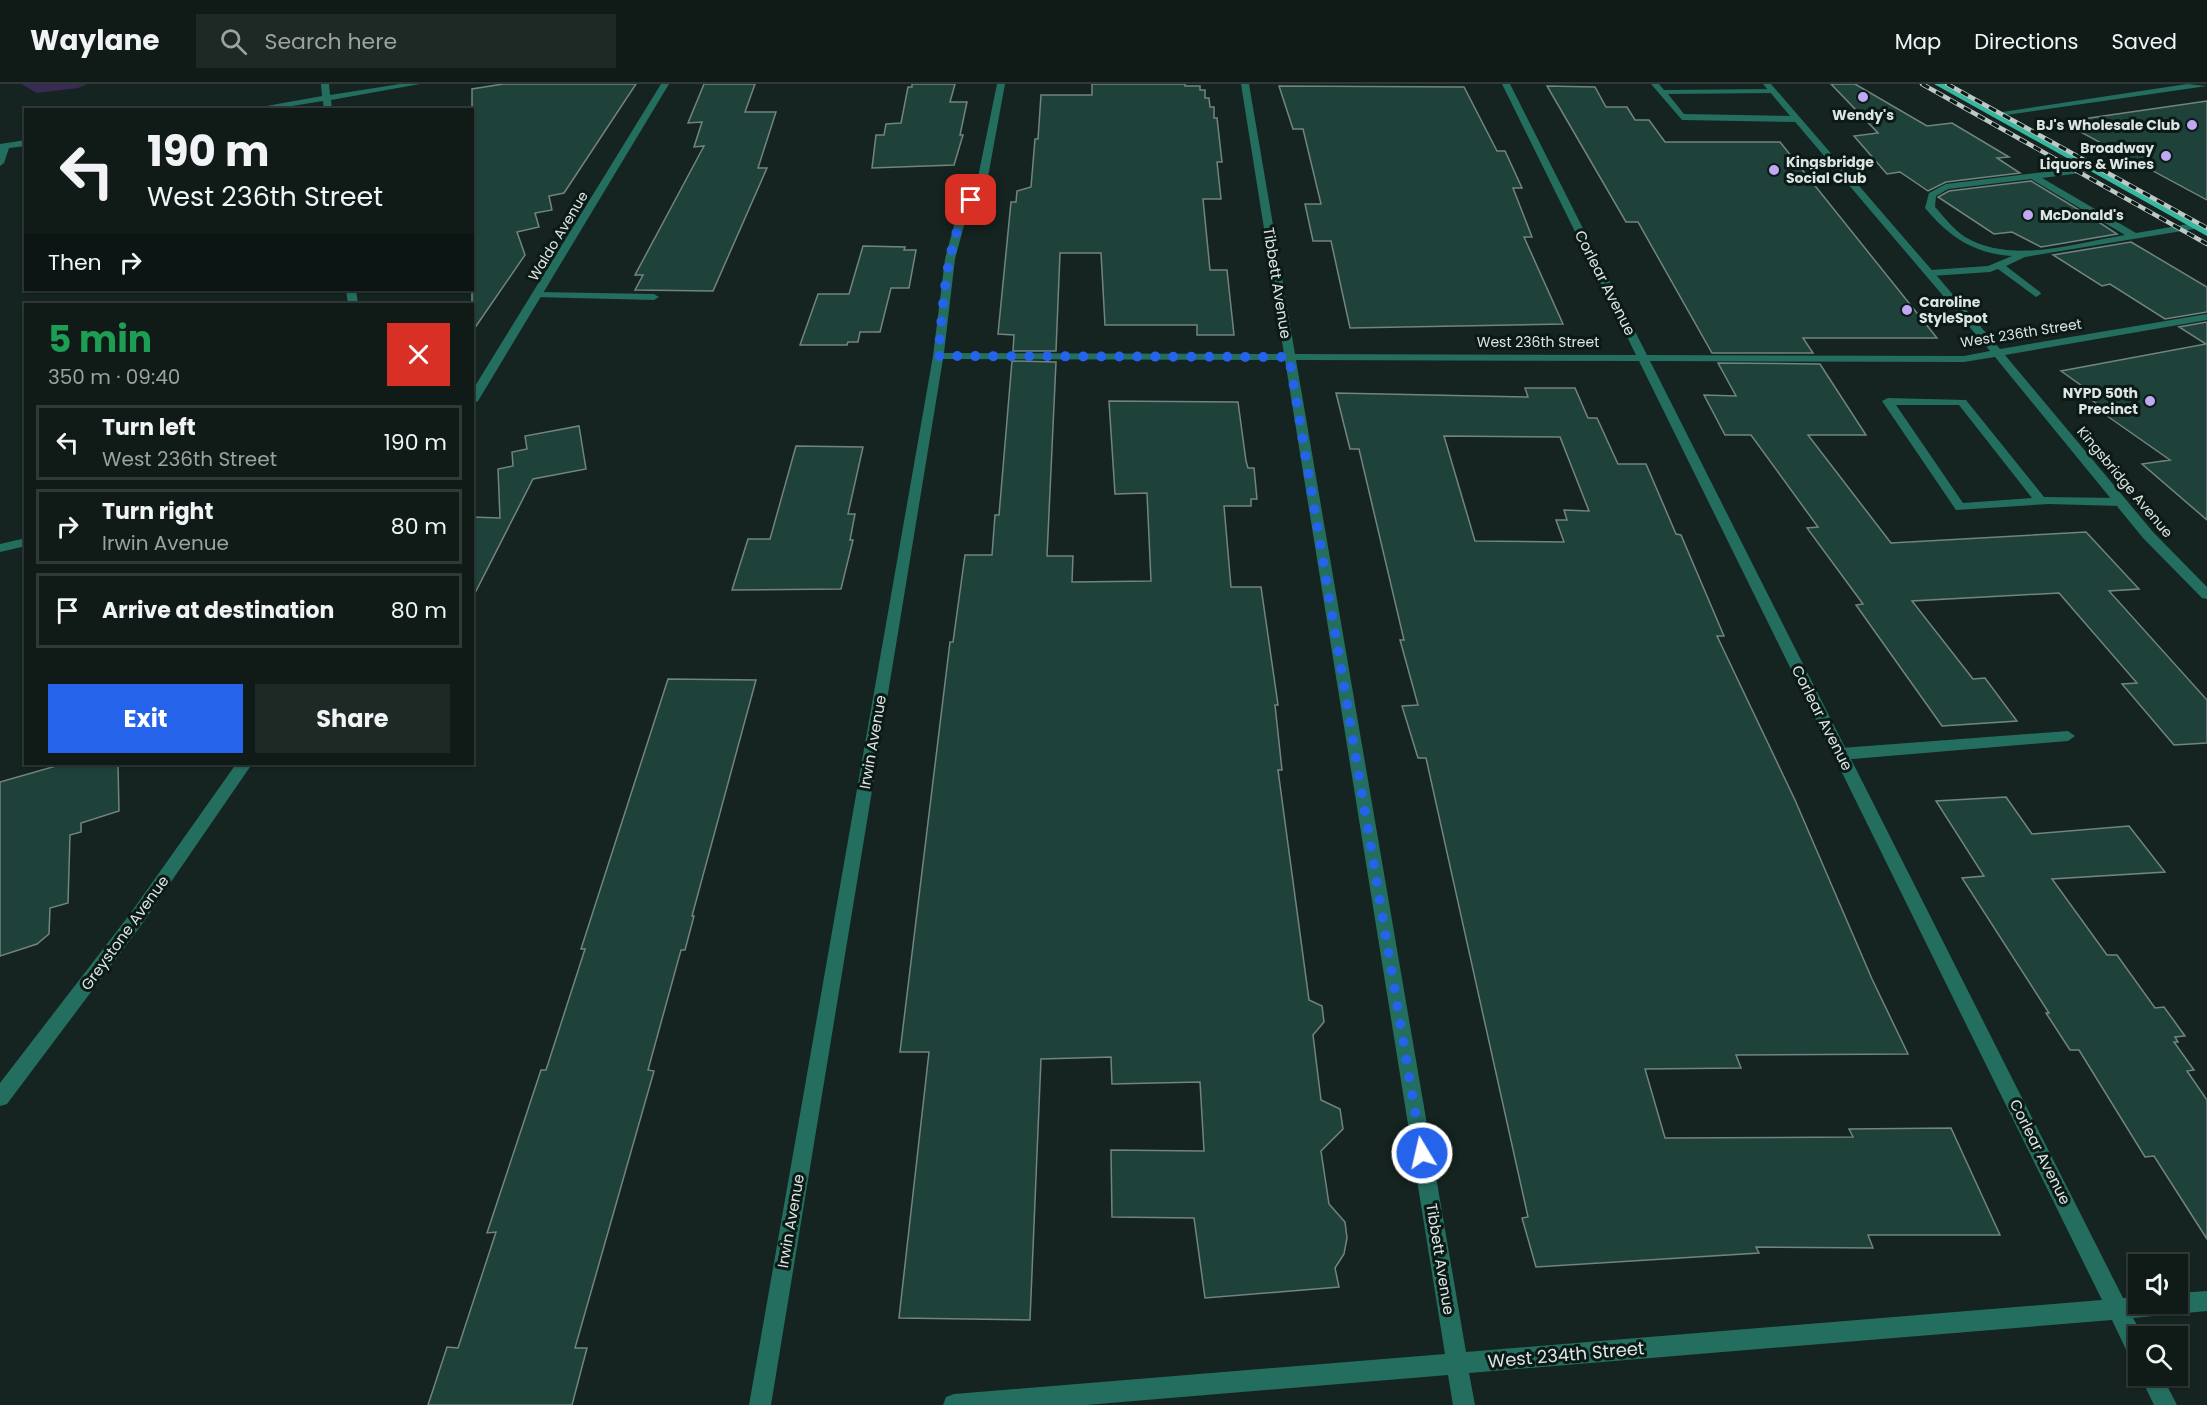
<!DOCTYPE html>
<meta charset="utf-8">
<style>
body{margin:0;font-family:Poppins,sans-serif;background:#1e2825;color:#f1f3f6;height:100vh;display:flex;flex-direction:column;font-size:22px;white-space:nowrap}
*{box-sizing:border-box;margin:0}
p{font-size:20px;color:#9ca1a2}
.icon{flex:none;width:33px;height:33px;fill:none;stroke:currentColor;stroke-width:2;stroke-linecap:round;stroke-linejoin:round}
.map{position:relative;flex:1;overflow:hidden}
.details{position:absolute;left:24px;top:219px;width:450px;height:462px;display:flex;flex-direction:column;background:#101b18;border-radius:0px;box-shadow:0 2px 4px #0004,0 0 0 2px #303937}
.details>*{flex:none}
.top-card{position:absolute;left:24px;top:24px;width:450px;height:183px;border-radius:0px;box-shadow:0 2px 4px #0004,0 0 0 2px #303937;background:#101b18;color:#f1f3f6;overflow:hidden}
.tools{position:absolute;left:2128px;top:1170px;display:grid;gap:12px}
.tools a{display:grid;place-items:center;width:60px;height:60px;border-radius:0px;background:#101b18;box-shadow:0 2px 4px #0004,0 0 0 2px #303937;font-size:30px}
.pin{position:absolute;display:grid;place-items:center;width:51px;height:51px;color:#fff;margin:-26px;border-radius:12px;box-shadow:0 3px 9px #0006}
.me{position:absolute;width:66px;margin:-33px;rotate:351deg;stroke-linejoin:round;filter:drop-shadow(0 0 4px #0008)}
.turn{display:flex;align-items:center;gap:21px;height:126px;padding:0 24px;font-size:27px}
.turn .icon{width:78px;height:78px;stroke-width:2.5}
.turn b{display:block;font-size:42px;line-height:51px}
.then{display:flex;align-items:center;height:57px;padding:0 24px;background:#0003;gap:12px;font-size:22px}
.round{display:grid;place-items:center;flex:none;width:63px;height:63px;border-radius:0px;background:#1e2825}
.headline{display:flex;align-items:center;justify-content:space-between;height:102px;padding:0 24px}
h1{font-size:36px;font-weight:700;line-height:45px;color:#1e9e55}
.button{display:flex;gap:12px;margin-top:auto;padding:12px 24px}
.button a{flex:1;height:69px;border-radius:0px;background:#2563eb;color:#fff;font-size:24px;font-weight:700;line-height:69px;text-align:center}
.button a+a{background:#1e2825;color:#f1f3f6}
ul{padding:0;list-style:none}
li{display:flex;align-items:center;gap:18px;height:75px;margin:0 12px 9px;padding:0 12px;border:3px solid #303937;border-radius:0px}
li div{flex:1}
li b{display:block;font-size:22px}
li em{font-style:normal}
header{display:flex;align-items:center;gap:36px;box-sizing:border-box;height:84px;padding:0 30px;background:#101b18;border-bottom:2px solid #303937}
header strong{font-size:28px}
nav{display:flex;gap:33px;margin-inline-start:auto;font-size:21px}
.search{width:420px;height:54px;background:#1e2825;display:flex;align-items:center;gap:15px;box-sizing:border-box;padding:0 21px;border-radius:0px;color:#9ca1a2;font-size:22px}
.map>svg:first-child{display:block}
.green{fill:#392a53}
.building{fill:#1e423a;stroke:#72847f;stroke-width:1.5;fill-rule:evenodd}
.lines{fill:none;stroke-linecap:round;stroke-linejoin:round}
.lane{fill:#236e5f;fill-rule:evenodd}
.street{fill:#236e5f;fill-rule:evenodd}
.primary{fill:#36b79e;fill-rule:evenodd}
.rail-casing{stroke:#bec8c5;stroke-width:4.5}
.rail{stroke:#0c1a17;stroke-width:3;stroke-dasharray:8;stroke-linecap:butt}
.route{stroke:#2563eb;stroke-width:10;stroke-dasharray:0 18}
.poi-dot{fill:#c1a8f3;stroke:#0c1a17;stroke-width:2}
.labels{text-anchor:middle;stroke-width:6;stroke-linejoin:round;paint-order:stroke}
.far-poi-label{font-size:14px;font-weight:bold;fill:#dce5e2;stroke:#0c1a17;text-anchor:end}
.far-street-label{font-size:14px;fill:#dce5e2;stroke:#0c1a17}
.street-label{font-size:15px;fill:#dce5e2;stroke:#0c1a17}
.near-street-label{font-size:18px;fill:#dce5e2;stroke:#0c1a17}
</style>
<header>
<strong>Waylane</strong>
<div class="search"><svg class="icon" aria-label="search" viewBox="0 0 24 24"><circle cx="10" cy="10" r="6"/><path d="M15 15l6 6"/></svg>Search here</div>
<nav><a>Map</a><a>Directions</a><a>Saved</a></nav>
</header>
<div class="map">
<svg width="2207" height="1321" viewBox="0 0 2207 1321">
<rect width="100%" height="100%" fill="#152420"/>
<path class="green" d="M21 0H87L78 4 37 9Z"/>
<path class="building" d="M503 0H636L564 109 549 112 552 126 535 129 539 143 517 148 525 171 472 248V5Z
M704 0H755L745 28H776L758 84H767L713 207 635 206 643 191H635L704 62 694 63 702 38 688 39Z
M912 0H955L950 18H967L960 51H963L954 81 872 84 876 51H884L886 40 901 39 908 3H912Z
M1092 0H1185V2H1200V6H1205V14H1209L1210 23H1214V34H1217L1222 78H1217L1221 115H1203L1210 186H1227L1234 251H1197V241H1105L1101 169H1060L1056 267H1013L1014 251 998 250 1011 118H1016L1017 107 1031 103 1035 55H1038L1041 11H1092Z
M1831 0H1855L1927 42 1952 39 2009 73 1997 74 2020 89 1946 98 1928 107 1900 88 1887 90 1854 52 1878 49Z
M1279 2 1464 3 1497 67H1505L1522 104H1513L1532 153H1524L1563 240 1350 244 1331 157H1313L1305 120H1321L1303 45H1293Z
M1547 2 1595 3 1606 23H1627L1635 36H1649L1665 58H1780L1937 254H1803L1813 269H1712L1638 138H1626Z
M2207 17V116L2062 38Z
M2031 97 2094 135 2117 150 2041 163 2012 148 1994 150 1938 113 1949 107Z
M2131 158 2207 203V228L2165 235 2110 200 2102 202 2053 171Z
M863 162 905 163 904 166H916L909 204H891L880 248H860L858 258H848L847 261H800L818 210H849Z
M2207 238V436L2142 380 2170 376 2100 327 2105 326 2081 308 2089 307 2061 287 2206 260 2179 243Z
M1012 277 1056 278 1047 472H1073L1072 498 1151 497 1147 409 1115 410 1109 317 1238 318 1246 377 1248 384H1254L1257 415H1251V422H1224L1231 503H1261L1278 621H1275L1282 686H1278L1309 916 1322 922 1324 938 1313 951 1321 1016 1340 1025 1343 1045 1321 1067 1329 1120 1345 1138 1347 1154 1344 1170 1335 1184 1339 1203 1205 1214 1194 1134 1112 1133 1111 1066 1204 1067 1200 998 1112 1000 1111 973 1041 975 1030 1236 899 1234 929 968H900L950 558H953L965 471H992L995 431H999Z
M1718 279 1820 280 1866 351H1808L1891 459 2086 448 2139 505 2109 507 2207 616V659L2174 661 2122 600 2137 599 2059 509 1912 517 1973 595 1985 594 2017 637 1942 642 1856 521 1863 520 1807 444 1818 443 1751 351H1725L1704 311 1736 312Z
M1525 304H1575L1588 334H1597L1618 380H1646L1676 450 1681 451 1724 552H1717L1795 716 1872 895 1908 970 1736 971 1741 984 1645 985 1665 1054 1853 1053 1849 1045 1951 1044 2000 1151H1868L1873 1164 1756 1163 1759 1169 1536 1183 1522 1134 1528 1133 1426 674H1418L1402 622 1418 621 1400 556H1404L1359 365H1350L1336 309 1528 313ZM1444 352 1560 353 1589 427 1564 426 1567 436H1556L1564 458 1475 457Z
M579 342 586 385 533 395 472 515V433L500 434 498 385 513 382 512 368 527 365 525 352Z
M796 362 863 363 848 430H855L850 456H853L841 505 732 506 748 455H770Z
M668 595 756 596 692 832H694L685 866H681L648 986 654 987 575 1264H587L572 1321H428L447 1263 458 1264 496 1148 487 1149 541 986H546L585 865H581Z
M63 680H118L119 727 81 739V748L70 751 68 819 50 824 49 850 37 860 0 872V698Z
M2006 713 2032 750 2129 742 2165 788 2052 795 2107 871H2117L2155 924 2164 923 2185 952 2175 953 2178 958H2174L2194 986 2187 987 2207 1016V1155L2154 1072 2145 1073 2079 966H2070L2046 929H2049L1962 794 1984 792 1936 717Z"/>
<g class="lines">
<path class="lane" d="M1651 0H1659L1664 6 1773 5 1777 7 1776 9 1668 10 1684 30 1796 32 1800 35 1796 38 1682 36Z
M2093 82 2096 83V87L2042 94 2136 149 2194 139 2199 142 2194 145 2025 173 2006 182 2040 208 2041 210 2036 213 1998 185 1990 188 1931 192 1926 189 1931 186 1988 182 2012 172C1975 170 1949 153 1925 124L1929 109 1946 100ZM2031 95 2125 151C2074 159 2013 181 1965 153 1954 146 1944 133 1935 123L1936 112 1948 105Z
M538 208 654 210 659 213 654 216 534 213V209Z
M1888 314 1966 316 2044 413 2121 414 2127 418 2121 422 2049 420 1956 426 1882 317ZM1896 321H1959L2032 414 1963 419Z
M2068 647 2075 652 2068 657 1841 676 1833 670 1841 664Z"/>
<path class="street" d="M321 0H329L330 11 400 0H420L331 16 332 26H324L323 17 267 26H244L322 12Z
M661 0H669L478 317 472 320V307Z
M997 0H1005L987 98 966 134 955 175 944 269 1284 270 1241 0H1249L1295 270 1636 271 1502 0H1510L1647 271 1964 272 1990 267 1763 0H1771L2000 265 2207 230V236L2005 271 2153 448 2207 503V515L2202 514 2143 454 1995 273 1964 278 1650 277 2123 1214 2139 1213V1220H2178V1209L2207 1207V1227L2133 1234 2143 1252H2139V1279L2131 1276 2112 1236 1469 1289 1475 1321H1453L1448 1291 1086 1321H943L946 1313 954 1310 1445 1270 1285 276 943 275 771 1321H749L933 272 945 175 956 134 977 98ZM1296 276 1639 277 2102 1216 1466 1268Z
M2187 0 2207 2 1993 33 1989 30Z
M26 56V62L9 64 4 79 0 82V60Z
M346 206H356L358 220H348Z
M26 454V462L0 468V460Z
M236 680H252L142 840 7 1020 0 1022V999L130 830Z
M2140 1292H2162L2177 1321H2154Z"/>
<path class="primary" d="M1934 0H1944L2207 145V152Z"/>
<defs>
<path id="rail" d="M1922 0 2207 160
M1947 0 2207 144"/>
</defs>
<use href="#rail" class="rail-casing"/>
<use href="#rail" class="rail"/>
</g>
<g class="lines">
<path class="route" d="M971 116C944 162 944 220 938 272L1289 273 1422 1069"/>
</g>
<g class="poi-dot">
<circle cx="1863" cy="13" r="6"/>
<circle cx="2192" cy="41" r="6"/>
<circle cx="2166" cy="72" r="6"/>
<circle cx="1774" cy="86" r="6"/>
<circle cx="2028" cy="131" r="6"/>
<circle cx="1907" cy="226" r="6"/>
<circle cx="2150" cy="317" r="6"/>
</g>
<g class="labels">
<g class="far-poi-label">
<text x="1863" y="36" text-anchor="middle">Wendy's</text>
<text x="2180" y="46">BJ's Wholesale Club</text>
<text x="2154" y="69">Broadway<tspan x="2154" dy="16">Liquors &amp; Wines</tspan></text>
<text x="1786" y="83" text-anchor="start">Kingsbridge<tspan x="1786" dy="16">Social Club</tspan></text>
<text x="2040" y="136" text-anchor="start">McDonald's</text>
<text x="1919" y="223" text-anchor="start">Caroline<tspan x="1919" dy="16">StyleSpot</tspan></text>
<text x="2138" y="314">NYPD 50th<tspan x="2138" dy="16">Precinct</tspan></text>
</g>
<g class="far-street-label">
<text transform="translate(558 152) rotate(-59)" y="5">Waldo Avenue</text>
<text transform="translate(2021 249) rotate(-9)" y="5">West 236th Street</text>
<text x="1538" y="263">West 236th Street</text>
<text transform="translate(2125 398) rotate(50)" y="5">Kingsbridge Avenue</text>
</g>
<g class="street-label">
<text transform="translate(1277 199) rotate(81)" y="5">Tibbett Avenue</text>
<text transform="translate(1605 199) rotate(63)" y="5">Corlear Avenue</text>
<text transform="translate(1822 634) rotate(63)" y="5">Corlear Avenue</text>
<text transform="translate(873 658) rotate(-80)" y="5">Irwin Avenue</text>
<text transform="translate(125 849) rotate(-54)" y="5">Greystone Avenue</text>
<text transform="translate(2040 1068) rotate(63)" y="5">Corlear Avenue</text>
<text transform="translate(791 1137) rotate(-80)" y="5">Irwin Avenue</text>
<text transform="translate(1440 1175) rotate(81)" y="5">Tibbett Avenue</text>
</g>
<g class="near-street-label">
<text transform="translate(1566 1271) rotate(-5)" y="6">West 234th Street</text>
</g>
</g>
</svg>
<div class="tools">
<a><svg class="icon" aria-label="sound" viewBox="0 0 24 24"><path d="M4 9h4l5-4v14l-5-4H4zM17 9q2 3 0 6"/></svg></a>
<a><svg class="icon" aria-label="search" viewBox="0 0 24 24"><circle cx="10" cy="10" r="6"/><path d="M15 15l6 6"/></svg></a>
</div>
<div class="pin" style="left:971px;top:116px;background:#d93025"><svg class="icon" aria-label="arrive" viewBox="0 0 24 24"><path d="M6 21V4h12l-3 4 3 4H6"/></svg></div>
<svg class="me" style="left:1422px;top:1069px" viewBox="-20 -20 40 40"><circle r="17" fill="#2563eb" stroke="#fff" stroke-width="3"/><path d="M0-11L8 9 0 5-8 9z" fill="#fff"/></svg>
<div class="top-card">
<div class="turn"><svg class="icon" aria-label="left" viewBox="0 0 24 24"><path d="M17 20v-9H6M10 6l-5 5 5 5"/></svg><div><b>190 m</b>West 236th Street</div></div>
<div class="then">Then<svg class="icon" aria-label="right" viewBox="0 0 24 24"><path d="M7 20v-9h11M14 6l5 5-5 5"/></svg></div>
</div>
<section class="details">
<div class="headline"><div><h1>5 min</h1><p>350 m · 09:40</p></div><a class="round" style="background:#d93025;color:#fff"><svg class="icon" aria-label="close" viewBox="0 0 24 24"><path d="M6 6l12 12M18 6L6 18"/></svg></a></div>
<ul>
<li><svg class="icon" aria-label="left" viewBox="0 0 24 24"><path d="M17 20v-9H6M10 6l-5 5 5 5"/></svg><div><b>Turn left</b><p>West 236th Street</p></div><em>190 m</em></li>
<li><svg class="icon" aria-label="right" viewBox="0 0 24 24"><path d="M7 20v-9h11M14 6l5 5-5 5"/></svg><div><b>Turn right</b><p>Irwin Avenue</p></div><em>80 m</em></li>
<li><svg class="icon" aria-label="arrive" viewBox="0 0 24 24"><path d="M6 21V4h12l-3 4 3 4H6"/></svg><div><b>Arrive at destination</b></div><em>80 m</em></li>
</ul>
<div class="button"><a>Exit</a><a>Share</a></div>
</section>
</div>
